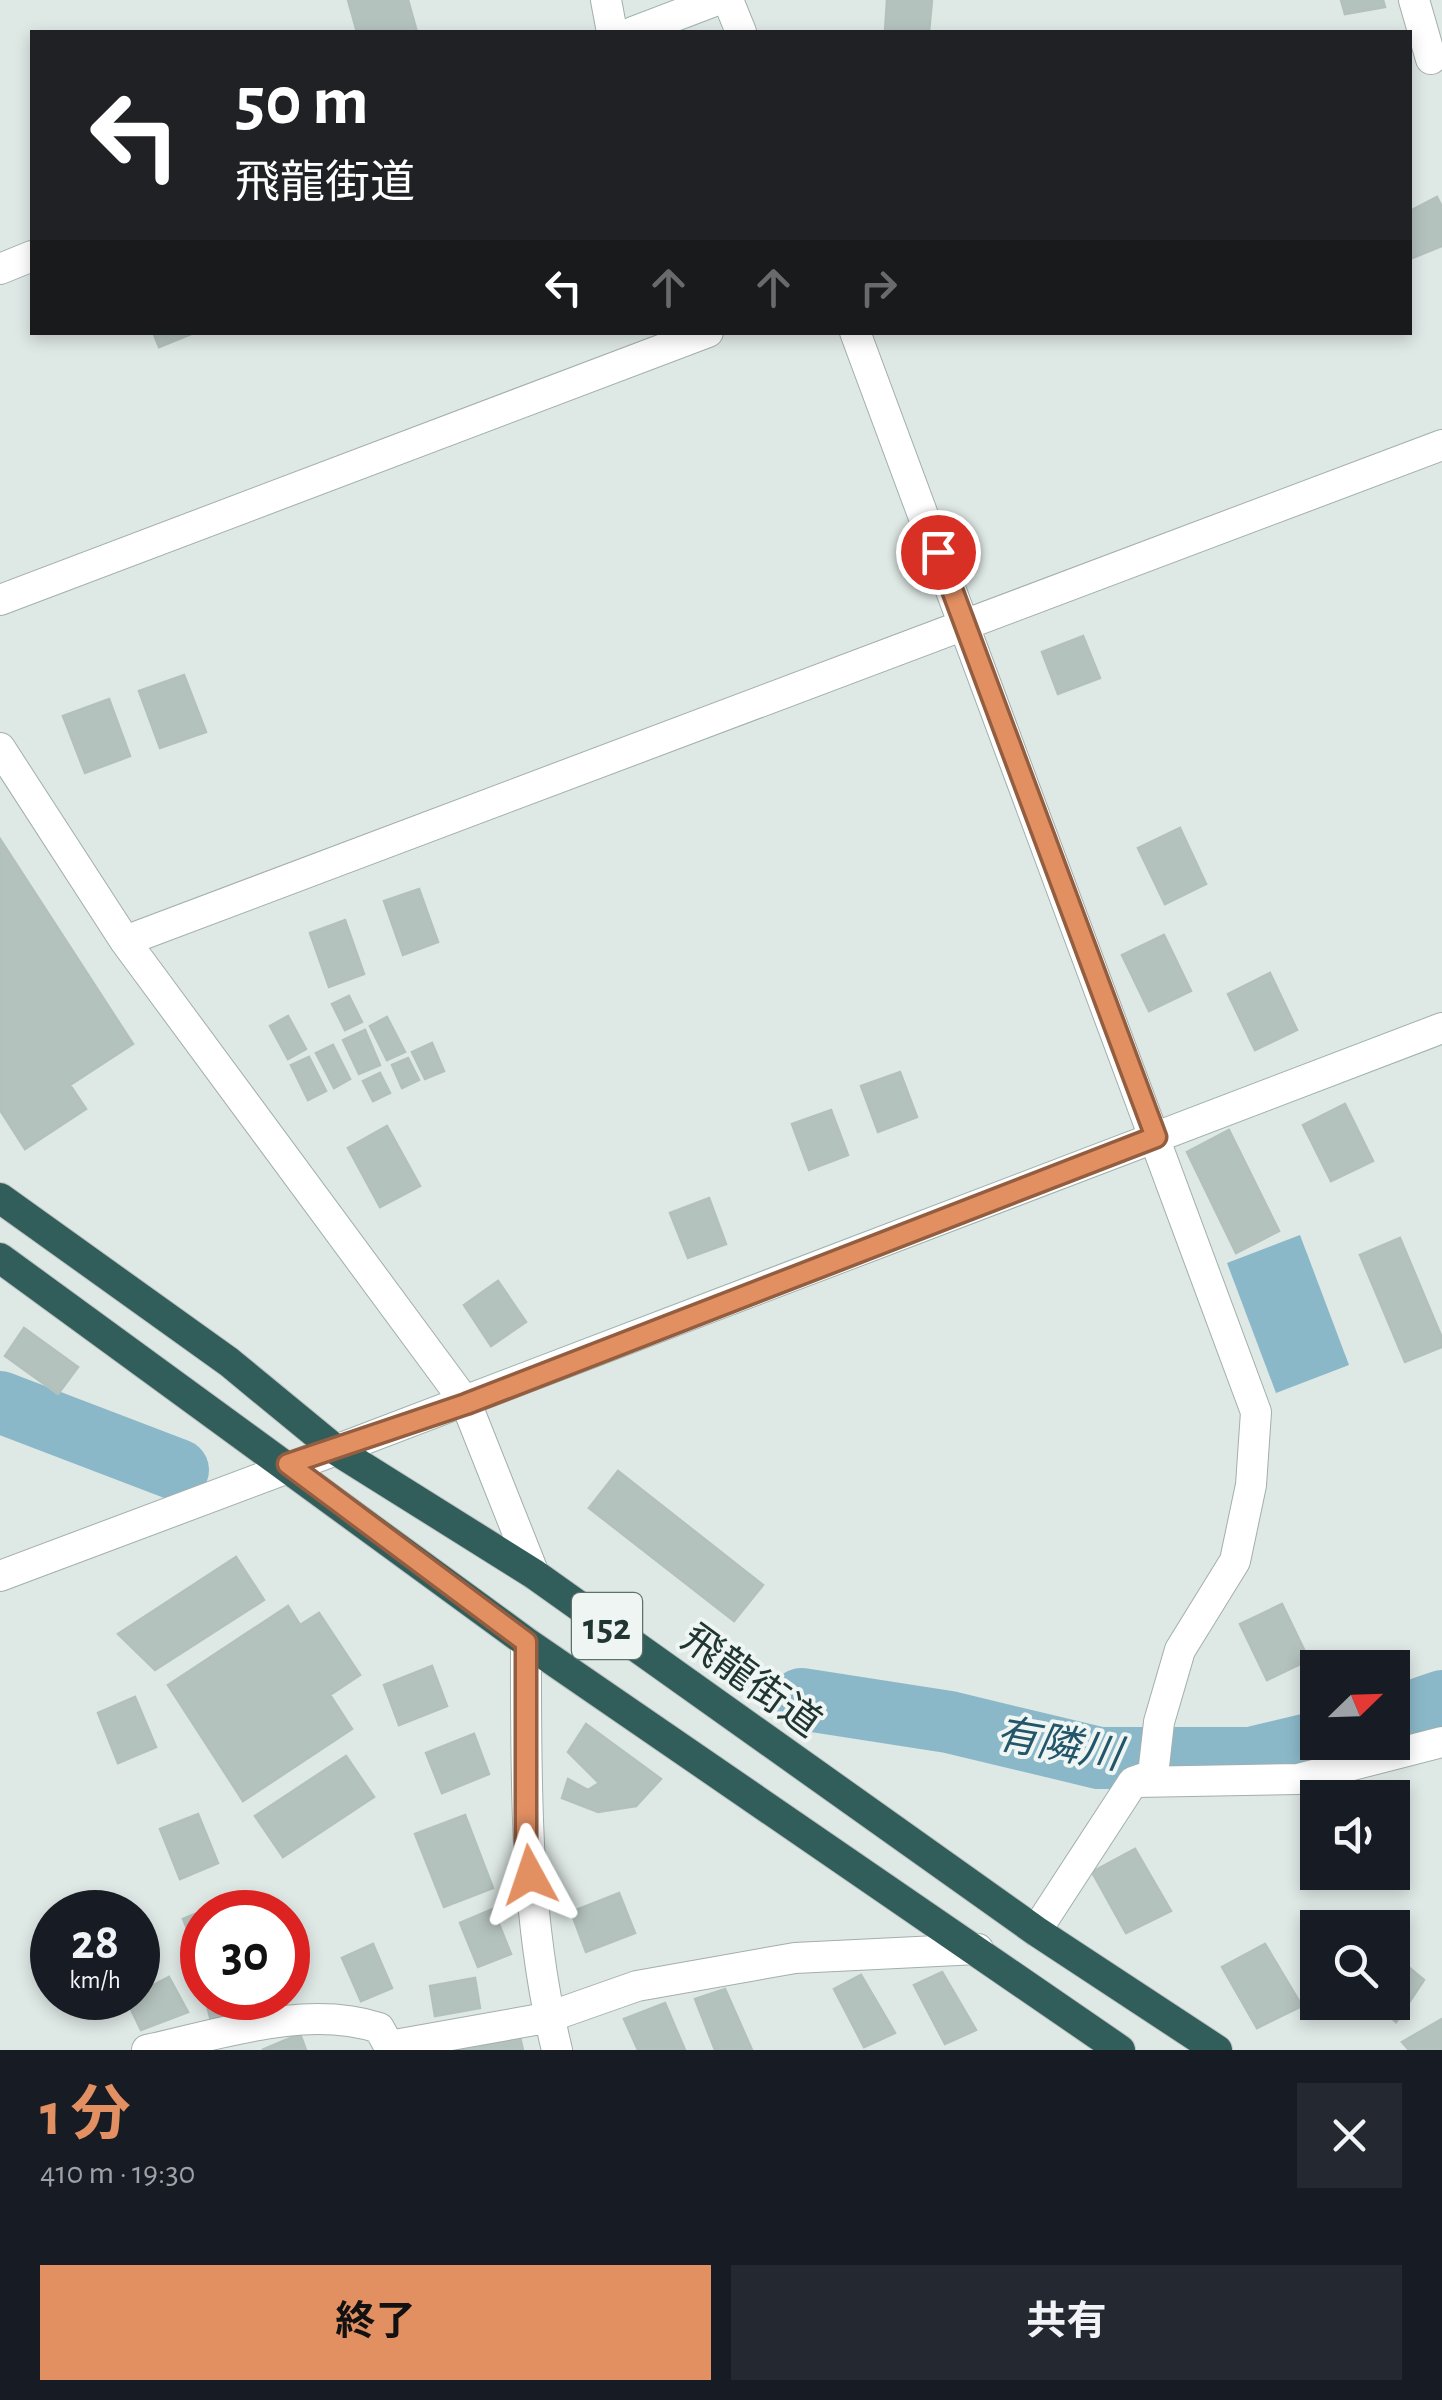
<!DOCTYPE html>
<html lang="ja">
<meta charset="utf-8">
<style>
body{margin:0;font-family:"Alegreya Sans","Noto Sans JP",sans-serif;background:#242831;color:#f1f3f6;height:100vh;display:flex;flex-direction:column;font-size:38px;white-space:nowrap}
*{box-sizing:border-box;margin:0}
p{font-size:32px;color:#9ea1a6}
.icon{flex:none;width:55px;height:55px;fill:none;stroke:currentColor;stroke-width:2;stroke-linecap:round;stroke-linejoin:round}
.map{position:relative;height:2050px;overflow:hidden}
.panel{display:flex;flex-direction:column;background:#171b24;flex:1}
.panel>*{flex:none}
.top-card{position:absolute;left:30px;top:30px;width:1382px;height:305px;border-radius:0px;box-shadow:0 5px 15px #0003;background:#202124;color:#fff;overflow:hidden}
.needle{width:65px;rotate:67deg}
.fabs{position:absolute;left:1300px;top:1650px;display:grid;gap:20px}
.fabs a{display:grid;place-items:center;width:110px;height:110px;border-radius:0px;background:#171b24;box-shadow:0 5px 15px #0003;font-size:50px}
.speed{position:absolute;left:30px;top:1890px;display:flex;gap:20px;font-size:50px;font-weight:700;text-align:center}
.speed>*{display:grid;place-content:center;width:130px;height:130px;border-radius:50%;background:#171b24;box-shadow:0 5px 15px #0003;line-height:1}
.speed small{font-size:25px;font-weight:400}
.speed .limit{border:15px solid #d22;background:#fff;color:#111}
.pin{position:absolute;display:grid;place-items:center;width:85px;height:85px;color:#fff;margin:-42px;border:5px solid #fff;border-radius:50%;box-shadow:0 2px 10px #0007}
.me{position:absolute;width:110px;margin:-55px;rotate:355deg;stroke-linejoin:round;filter:drop-shadow(0 0 8px #0008)}
.turn{display:flex;align-items:center;gap:35px;height:210px;padding:0 40px;font-size:45px}
.turn .icon{width:130px;height:130px;stroke-width:2.5}
.turn b{display:block;font-size:70px;line-height:85px}
.lanes{display:flex;align-items:center;height:95px;padding:0 40px;background:#0003;justify-content:center;gap:50px;direction:ltr}
.lanes .off{opacity:.35}
.round{display:grid;place-items:center;flex:none;width:105px;height:105px;border-radius:0px;background:#242831}
.summary{display:flex;align-items:center;justify-content:space-between;height:170px;padding:0 40px}
h1{font-size:60px;font-weight:700;line-height:75px;color:#e28f62}
.button{display:flex;gap:20px;margin-top:auto;padding:20px 40px}
.button a{flex:1;height:115px;border-radius:0px;background:#e28f62;color:#111;font-size:40px;font-weight:700;line-height:115px;text-align:center}
.button a+a{background:#242831;color:#f1f3f6}
.map>svg:first-child{display:block}
.water{fill:#8bb8c8}
.lines{fill:none;stroke-linecap:round;stroke-linejoin:round}
.river{stroke:#8bb8c8;stroke-width:62}
.building{fill:#b4c2be;stroke:#b2c1bc;stroke-width:2.5}
.street-casing{stroke:#a2afac;stroke-width:32}
.secondary-casing{stroke:#9fb2ad;stroke-width:32}
.highway-casing{stroke:#bcc3c2;stroke-width:32}
.street{stroke:#fff;stroke-width:30}
.secondary{stroke:#fff;stroke-width:30}
.highway{stroke:#315e5a;stroke-width:30}
.route-casing{stroke:#935d40;stroke-width:25}
.route{stroke:#e28f62;stroke-width:18}
.labels{text-anchor:middle;stroke-width:8;stroke-linejoin:round;paint-order:stroke}
.shield{fill:#eef5f2;stroke:#5e6f6c;stroke-width:2.5}
.shield-label{font-size:38px;font-weight:bold;fill:#213632}
.street-label{font-size:40px;fill:#213632;stroke:#eef5f2}
.water-label{font-size:42px;font-style:italic;fill:#23566a;stroke:#eef5f2}
</style>
<div class="map">
<svg width="1442" height="2050" viewBox="0 0 1442 2050">
<rect width="100%" height="100%" fill="#dee8e5"/>
<path class="water" d="M1300 1235 1349 1365 1276 1393 1227 1263Z"/>
<g class="lines">
<path class="river" d="M0 1402 178 1470
M801 1699 949 1722 1099 1758H1251L1318 1742
M1392 1718 1442 1701"/>
</g>
<path class="building" d="M348 0H408L417 32H357Z
M887 0H932L929 32H885Z
M1341 0H1383L1385 7 1345 14Z
M1437 197 1442 207V246L1410 259V211Z
M153 332H196L159 347Z
M1083 636 1100 678 1058 694 1042 652Z
M184 675 206 732 160 748 139 691Z
M109 699 130 756 85 773 63 716Z
M1180 828 1206 884 1165 904 1138 848Z
M0 839 133 1044 70 1085 86 1109 25 1149 0 1110Z
M419 889 438 942 403 955 384 901Z
M345 920 364 974 329 987 310 933Z
M1164 935 1191 991 1149 1011 1122 955Z
M1270 973 1297 1030 1255 1050 1228 994Z
M349 996 362 1022 345 1030 332 1004Z
M288 1016 306 1049 288 1059 270 1026Z
M387 1017 405 1052 387 1060 370 1026Z
M365 1030 380 1065 359 1074 343 1040Z
M432 1043 444 1071 425 1079 412 1052Z
M333 1045 350 1079 334 1088 316 1053Z
M309 1057 326 1091 308 1100 291 1065Z
M408 1058 419 1080 402 1088 392 1065Z
M900 1072 917 1117 878 1132 861 1086Z
M380 1073 390 1093 373 1101 363 1081Z
M1345 1104 1373 1161 1331 1181 1303 1125Z
M831 1110 848 1155 809 1170 792 1124Z
M387 1126 420 1186 380 1207 348 1148Z
M1229 1130 1279 1231 1236 1253 1187 1152Z
M709 1198 726 1244 688 1258 670 1213Z
M1400 1238 1442 1338V1347L1405 1362 1360 1255Z
M498 1281 526 1322 491 1346 464 1305Z
M24 1328 78 1367 58 1394 5 1356Z
M618 1471 763 1585 734 1621 589 1508Z
M236 1557 264 1600 155 1670 118 1634Z
M1282 1604 1309 1660 1267 1680 1240 1624Z
M288 1606 300 1625 319 1613 360 1675 330 1695 352 1729 243 1801 168 1685Z
M432 1666 447 1706 399 1725 384 1685Z
M135 1697 156 1747 118 1763 98 1713Z
M586 1724 661 1779 636 1806 598 1812 562 1798 568 1779 588 1790 599 1783 568 1752Z
M474 1734 489 1774 442 1793 426 1753Z
M346 1756 374 1797 283 1857 255 1816Z
M198 1814 218 1863 180 1879 160 1829Z
M465 1815 493 1888 444 1907 415 1834Z
M1135 1849 1171 1911 1126 1933 1092 1872Z
M619 1893 635 1933 586 1952 571 1912Z
M222 1903 225 1912H202V1966L183 1919Z
M493 1909 511 1954 478 1967 460 1923Z
M373 1944 392 1988 361 2001 342 1958Z
M1265 1944 1302 2006 1257 2028 1222 1967Z
M1392 1953 1424 1980 1396 2022 1374 2002H1392Z
M942 1972 976 2030 945 2044 914 1985Z
M861 1975 895 2033 864 2047 834 1989Z
M169 1977 188 2012 141 2030 126 1999 138 1998V1993Z
M475 1978 480 2008 435 2016 430 1986Z
M725 1989 752 2050H715L695 1999Z
M205 1998H258L260 2009 211 2021Z
M665 2003 685 2050H638L624 2019Z
M1442 2019V2050H1409L1402 2042Z
M300 2034 306 2050H262Z
M520 2037 523 2050H448Z"/>
<g class="lines">
<defs>
<path id="street" d="M606 0 612 32
M728 0 741 32
M1414 0 1431 59
M855 332 1256 1412 1251 1485 1235 1561 1180 1650 1159 1722 1153 1775 1133 1782 1036 1931
M0 600 708 332
M0 748 125 941 466 1403 534 1574
M125 941 1442 445
M0 1576 336 1450
M526 1642C526 1779 524 1916 557 2050
M1136 1782 1298 1779 1442 1742
M147 2050C221 2034 306 2004 379 2028L389 2046 546 2018 637 1986 795 1958 978 1949"/>
<path id="secondary" d="M633 32 717 0
M0 269 32 256
M336 1450 1442 1028"/>
<path id="highway" d="M0 1198 229 1362 336 1450 534 1574 1036 1931 1217 2050
M0 1258 526 1642 1120 2050"/>
</defs>
<use href="#street" class="street-casing"/>
<use href="#secondary" class="secondary-casing"/>
<use href="#highway" class="highway-casing"/>
<use href="#street" class="street"/>
<use href="#secondary" class="secondary"/>
<use href="#highway" class="highway"/>
</g>
<g class="lines">
<defs>
<path id="route" d="M530 1875 526 1840V1642L288 1464 466 1404 1156 1137 938 552"/>
</defs>
<use href="#route" class="route-casing"/>
<use href="#route" class="route"/>
</g>
<g class="labels">
<rect class="shield" x="572" y="1593" width="70" height="66" rx="8"/>
<g class="shield-label">
<text x="607" y="1639">152</text>
</g>
<g class="street-label">
<text transform="translate(752 1680) rotate(36)" y="14">飛龍街道</text>
</g>
<g class="water-label">
<text transform="translate(1059 1743) rotate(10)" y="15">有隣川</text>
</g>
</g>
</svg>
<div class="fabs">
<a><svg class="needle" viewBox="-14 -14 28 28"><path d="M0-13l5 13h-10z" fill="#e53935"/><path d="M0 13l5-13h-10z" fill="#9ea1a6"/></svg></a>
<a><svg class="icon" aria-label="sound" viewBox="0 0 24 24"><path d="M4 9h4l5-4v14l-5-4H4zM17 9q2 3 0 6"/></svg></a>
<a><svg class="icon" aria-label="search" viewBox="0 0 24 24"><circle cx="10" cy="10" r="6"/><path d="M15 15l6 6"/></svg></a>
</div>
<div class="speed"><div>28<small>km/h</small></div><div class="limit">30</div></div>
<div class="pin" style="left:938px;top:552px;background:#d93025"><svg class="icon" aria-label="arrive" viewBox="0 0 24 24"><path d="M6 21V4h12l-3 4 3 4H6"/></svg></div>
<svg class="me" style="left:530px;top:1875px" viewBox="-20 -20 40 40"><path d="M0-17L14 15 0 8-14 15z" fill="#e28f62" stroke="#fff" stroke-width="4"/></svg>
<div class="top-card">
<div class="turn"><svg class="icon" aria-label="left" viewBox="0 0 24 24"><path d="M17 20v-9H6M10 6l-5 5 5 5"/></svg><div><b>50 m</b>飛龍街道</div></div>
<div class="lanes"><svg class="icon" aria-label="left" viewBox="0 0 24 24"><path d="M17 20v-9H6M10 6l-5 5 5 5"/></svg><svg class="icon off" aria-label="ahead" viewBox="0 0 24 24"><path d="M12 20V5M6 11l6-6 6 6"/></svg><svg class="icon off" aria-label="ahead" viewBox="0 0 24 24"><path d="M12 20V5M6 11l6-6 6 6"/></svg><svg class="icon off" aria-label="right" viewBox="0 0 24 24"><path d="M7 20v-9h11M14 6l5 5-5 5"/></svg></div>
</div>
</div>
<section class="panel">
<div class="summary"><div><h1>1 分</h1><p>410 m · 19:30</p></div><a class="round"><svg class="icon" aria-label="close" viewBox="0 0 24 24"><path d="M6 6l12 12M18 6L6 18"/></svg></a></div>
<div class="button"><a>終了</a><a>共有</a></div>
</section>
